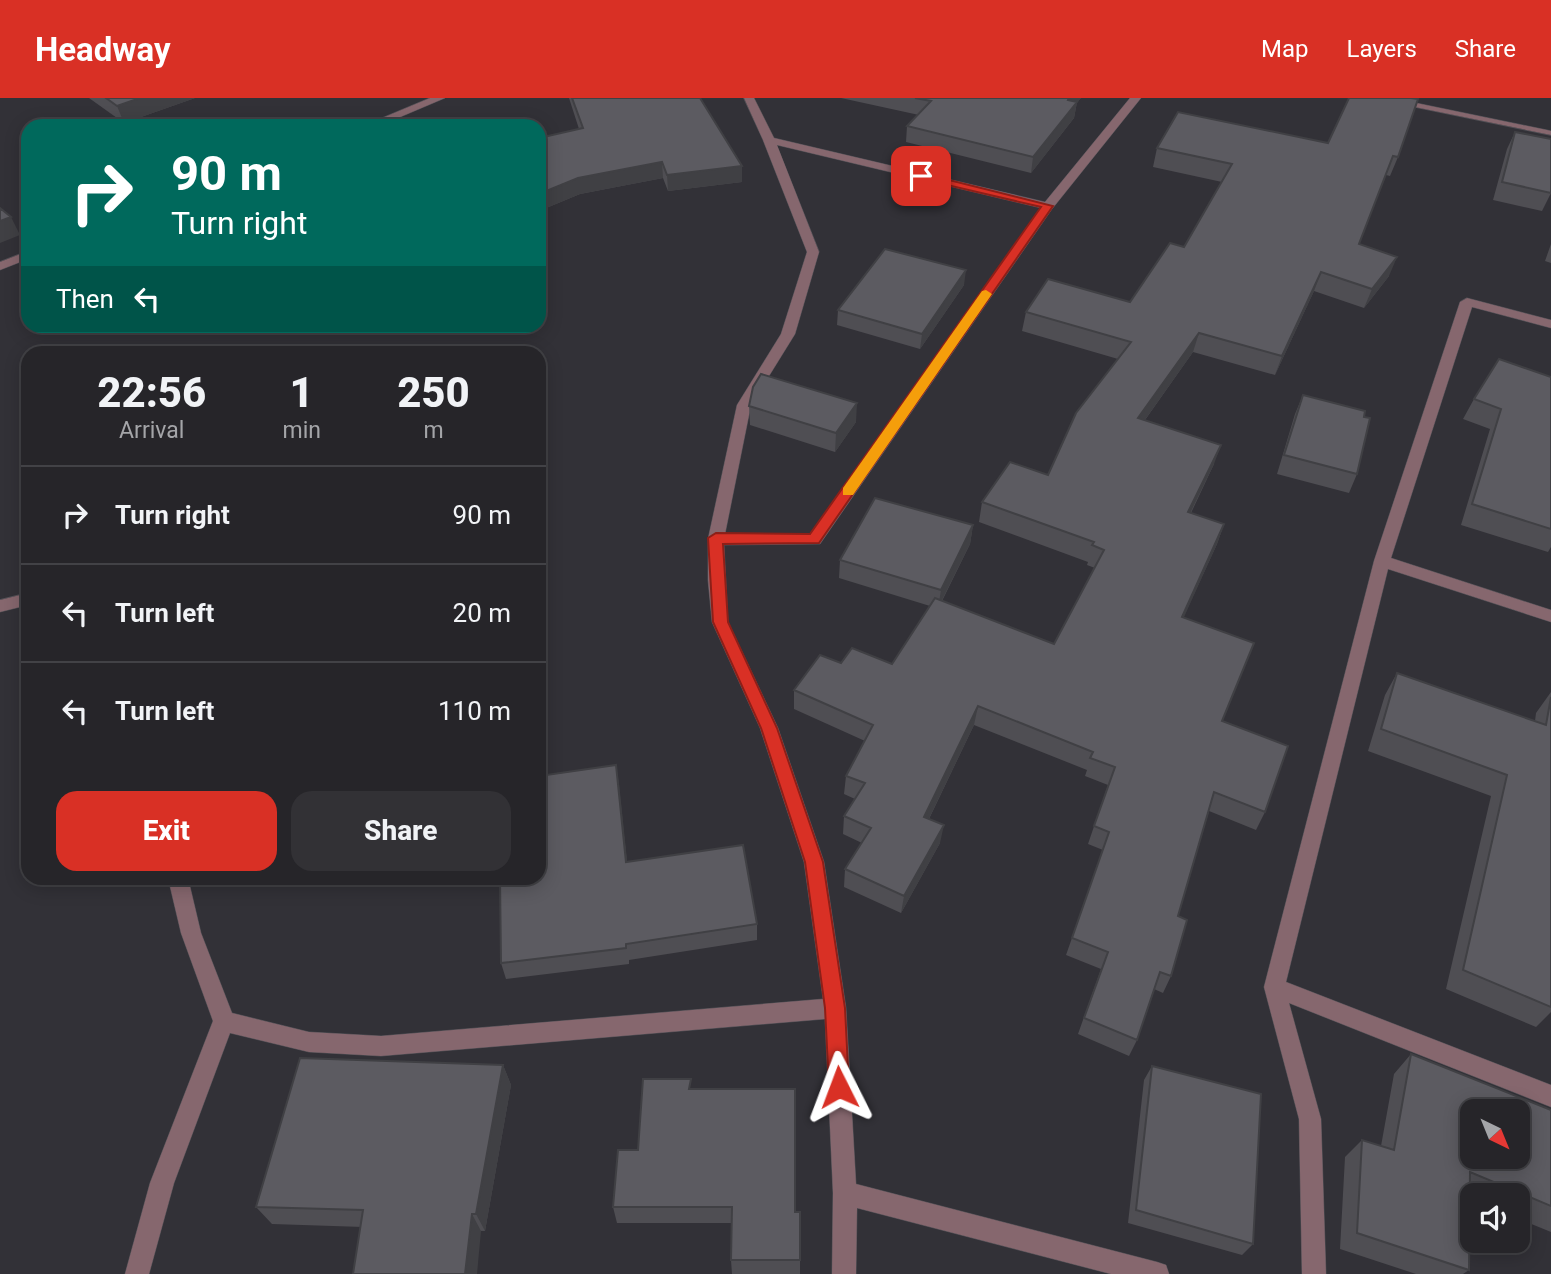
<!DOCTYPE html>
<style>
body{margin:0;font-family:Roboto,sans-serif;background:#323135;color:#f1f3f6;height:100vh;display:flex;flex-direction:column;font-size:26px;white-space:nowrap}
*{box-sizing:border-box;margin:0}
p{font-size:23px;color:#a4a5a8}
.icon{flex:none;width:38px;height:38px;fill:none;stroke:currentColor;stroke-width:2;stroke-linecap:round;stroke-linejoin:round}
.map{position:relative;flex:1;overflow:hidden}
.side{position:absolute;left:21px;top:248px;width:525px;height:539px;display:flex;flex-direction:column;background:#262529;border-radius:21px;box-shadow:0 4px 18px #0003,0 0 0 2px #424246}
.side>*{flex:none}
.hud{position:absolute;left:21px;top:21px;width:525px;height:214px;border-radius:21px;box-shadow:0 4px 18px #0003,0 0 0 2px #424246;background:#00695c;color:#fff;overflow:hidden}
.needle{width:46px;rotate:137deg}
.controls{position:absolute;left:1460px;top:1001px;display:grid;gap:14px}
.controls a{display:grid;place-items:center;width:70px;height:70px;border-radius:14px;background:#262529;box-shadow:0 4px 18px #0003,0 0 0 2px #424246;font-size:35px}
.pin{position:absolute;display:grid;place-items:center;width:60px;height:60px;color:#fff;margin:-30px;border-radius:14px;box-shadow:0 4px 10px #0006}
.me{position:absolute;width:77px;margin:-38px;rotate:357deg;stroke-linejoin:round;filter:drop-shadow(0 0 5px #0008)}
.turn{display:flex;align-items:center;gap:24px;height:147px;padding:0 35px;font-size:32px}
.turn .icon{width:91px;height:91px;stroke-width:2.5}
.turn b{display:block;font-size:49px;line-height:60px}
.then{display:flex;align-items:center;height:66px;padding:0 35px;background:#0003;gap:14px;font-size:26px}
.eta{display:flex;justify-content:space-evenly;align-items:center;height:119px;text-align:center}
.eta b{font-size:42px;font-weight:800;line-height:49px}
.button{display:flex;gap:14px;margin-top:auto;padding:14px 35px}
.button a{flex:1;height:80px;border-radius:21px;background:#d93025;color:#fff;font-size:28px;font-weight:800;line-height:80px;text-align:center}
.button a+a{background:#323135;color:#f1f3f6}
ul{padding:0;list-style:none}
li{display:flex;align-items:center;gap:21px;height:98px;padding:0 35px;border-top:2px solid #424246}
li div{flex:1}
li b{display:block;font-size:26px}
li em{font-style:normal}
header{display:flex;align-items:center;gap:42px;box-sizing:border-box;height:98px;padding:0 35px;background:#d93025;color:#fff}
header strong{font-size:33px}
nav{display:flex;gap:38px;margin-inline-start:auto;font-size:24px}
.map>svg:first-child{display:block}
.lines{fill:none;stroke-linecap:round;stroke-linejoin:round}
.minor-casing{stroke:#515056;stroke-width:1}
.minor{fill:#86676e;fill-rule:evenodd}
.wall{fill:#4f4e53}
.shaded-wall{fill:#404044}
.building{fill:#5c5b61;stroke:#404044;stroke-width:2;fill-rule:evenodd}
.route{fill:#d93025;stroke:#8d1f18;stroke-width:2}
.slow{fill:#f59e0b}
</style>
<header>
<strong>Headway</strong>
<nav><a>Map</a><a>Layers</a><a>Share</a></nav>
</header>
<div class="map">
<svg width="1551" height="1176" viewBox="0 0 1551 1176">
<rect width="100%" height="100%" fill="#323137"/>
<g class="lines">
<defs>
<path id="minor" d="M430 0H445L379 28H363Z
M744 0H754L774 40 1045 104 1130 0H1141L1052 111 820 446 724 447 728 524 778 630 824 764 846 910 856 1086 1157 1164 1166 1167 1169 1176H1111L857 1110 856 1176H832L833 1095 825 921 381 958 309 954 230 935 174 1085 149 1176H125L150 1085 213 923 181 835 168 780H188L201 835 232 915 309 934 381 938 823 901 804 764 760 630 712 524 708 482V441L737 307 781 236 807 154 763 42ZM777 47 1041 110 810 436H725L751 307 795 236 819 154Z
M1371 0H1392L1547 32 1551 33V37Z
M28 153V161L0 172V164Z
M1467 200 1551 222V230L1472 209 1391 460 1551 512V524L1388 471 1286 884 1551 987V1009L1289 905 1321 1021 1326 1176H1302L1299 1021 1264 889 1374 463 1460 204Z
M28 495V507L0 514V502Z"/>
</defs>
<use href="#minor" class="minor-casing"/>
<use href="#minor" class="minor"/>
</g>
<path class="wall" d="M89 0H195L124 25Z
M569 0H700L742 68V84L668 93 663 80 580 96 539 113V40L579 31Z
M841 0H1081L1077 4 1074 20 1031 75 906 44 907 28 919 17Z
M1515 34 1551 95 1542 113 1493 102 1507 51Z
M1328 45 1398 59 1390 78 1386 77 1359 146 1389 178 1364 210 1314 193 1275 277 1193 254 1145 322 1214 366 1191 415 1224 426 1217 446 1183 520 1222 623 1265 714 1256 732 1209 713 1178 818 1171 878 1163 895 1154 891 1137 942 1129 958 1078 936 1101 871 1066 857 1103 752 1088 746 1108 687 1085 678 1087 672 974 627 929 721 940 745 901 815 844 789 845 771 862 745 843 736 844 718 855 701 844 696 846 678 865 643 794 611V592L841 565 892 566 930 508 839 480 840 462 973 427 970 446 942 503 1054 546 1095 470 1087 467 1088 464 979 424 982 404 1048 377 1118 261 1022 233 1026 214 1130 204 1184 149 1222 84 1153 69 1157 50Z
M1551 146V165L1545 163Z
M964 187 920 251 837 227 838 212Z
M93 228H125L101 237Z
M1551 279V449L1548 454 1461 427 1490 331 1463 321 1474 301Z
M1303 297 1364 319 1357 376 1349 395 1277 376 1295 316Z
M749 308 856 324 835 354 750 327Z
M1397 575 1535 623 1536 615 1551 594V914L1536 929 1446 891 1491 698 1368 653 1385 597Z
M616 667 627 764 757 826V842L629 862V866L506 881 501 865Z
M1411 956 1551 1012V1134L1517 1120V1097H1472V1100H1470L1469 1172 1463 1176H1416L1340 1151 1345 1059 1362 1042 1381 1048 1394 976Z
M503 967 511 987 485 1133 272 1126 256 1109Z
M1152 968 1253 1146 1242 1157 1128 1125 1144 982Z
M692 991 795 1114 800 1162V1176H732L731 1162V1125H617L613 1109 638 1052Z"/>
<path class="shaded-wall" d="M140 0H195L124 25 117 8Z
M1069 0H1081L1065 18 1068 2Z
M1077 4 1074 20 1031 75 1033 59Z
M662 64 663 80 580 96 539 113V96L578 80Z
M742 68V84L668 93 667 77Z
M11 119 20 137 0 145V123Z
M1397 159 1389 178 1364 210 1372 191Z
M966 172 964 187 920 251 922 236Z
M1321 174 1314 193 1275 277 1282 258Z
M97 228H125L101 237Z
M1199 235 1193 254 1132 340 1138 320Z
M857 305 856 324 835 354 836 335Z
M1221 347 1214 366 1181 434 1188 414Z
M1224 426 1217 446 1175 539 1182 519Z
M973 427 970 446 938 510 941 492Z
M978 608 974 627 921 737 924 719Z
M616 667 619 685 629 781 626 764Z
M944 727 940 745 901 815 904 798Z
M503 967 511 987 485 1133 476 1116Z
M472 1116 481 1133 477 1176H465Z"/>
<path class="building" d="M106 0H140L117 8Z
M572 0H700L742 68 667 77 662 64 578 80 539 96V40L583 30Z
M915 0H1069L1068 2 1077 4 1033 59 907 28 931 3Z
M1349 0H1411L1418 1 1398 59 1393 58 1359 146 1397 159 1372 191 1321 174 1282 258 1199 235 1138 320 1221 347 1188 414 1224 426 1182 519 1254 545 1222 623 1288 648 1265 714 1214 694 1178 818 1187 822 1171 878 1160 874 1137 942 1084 920 1108 854 1072 840 1109 734 1094 728 1115 669 1090 660 1093 654 978 608 924 719 944 727 904 798 845 771 871 730 844 718 865 685 846 678 873 627 794 592 820 557 841 565 852 550 892 566 935 500 1054 546 1104 452 1092 447 1094 444 982 404 1010 364 1048 377 1076 315 1131 244 1026 214 1048 181 1130 204 1170 145 1184 149 1232 66 1157 50 1178 14 1328 45Z
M1515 34 1551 41V95L1502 84Z
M0 110 11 119 0 123Z
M885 151 966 172 922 236 838 212Z
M1499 261 1551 279V431L1472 406 1501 311 1474 301Z
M761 276 857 305 836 335 749 308 753 289Z
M1303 297 1365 313 1364 319 1370 320 1357 376 1284 357Z
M875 400 973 427 941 492 840 462Z
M1397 575 1546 627 1551 599V909L1463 872 1507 677 1381 631Z
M616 667 626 764 743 747 757 826 626 846V850L501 865 500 780H539V678Z
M1411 956 1551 1012V1108L1470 1074 1469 1172 1357 1135 1362 1042 1394 1052ZM1472 1013H1517V1059H1472Z
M300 960 503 967 476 1116H472L465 1176H353L363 1112 256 1109Z
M1152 968 1261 996 1253 1146 1136 1112Z
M643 981H691L689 991H795V1114H800V1162H731L732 1109H613L618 1052H638Z"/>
<path class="route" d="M921 75 1053 108 819 445 723 446 728 524 777 630 823 764 845 910 849 989 846 996 839 999 832 996 829 989 825 910 805 764 761 630 713 524 708 440 716 435 810 436 1041 109 917 80 916 78Z"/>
<path class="slow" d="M986 192 992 196 853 397H843V390L982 193Z"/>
</svg>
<div class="controls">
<a><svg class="needle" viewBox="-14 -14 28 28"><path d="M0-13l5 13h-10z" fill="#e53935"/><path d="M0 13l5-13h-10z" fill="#a4a5a8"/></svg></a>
<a><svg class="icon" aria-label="sound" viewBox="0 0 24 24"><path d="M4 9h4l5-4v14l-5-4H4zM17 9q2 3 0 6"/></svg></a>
</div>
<div class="pin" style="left:921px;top:78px;background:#d93025"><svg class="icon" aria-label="arrive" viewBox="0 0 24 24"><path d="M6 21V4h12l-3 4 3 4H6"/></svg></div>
<svg class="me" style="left:839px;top:989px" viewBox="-20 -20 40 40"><path d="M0-17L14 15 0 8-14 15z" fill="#d93025" stroke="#fff" stroke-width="4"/></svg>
<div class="hud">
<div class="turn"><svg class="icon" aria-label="right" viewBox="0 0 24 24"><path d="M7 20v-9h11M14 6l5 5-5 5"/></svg><div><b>90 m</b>Turn right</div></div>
<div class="then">Then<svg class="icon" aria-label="left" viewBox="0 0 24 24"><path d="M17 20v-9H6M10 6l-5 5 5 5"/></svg></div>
</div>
<section class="side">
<div class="eta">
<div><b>22:56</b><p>Arrival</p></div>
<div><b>1</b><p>min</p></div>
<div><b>250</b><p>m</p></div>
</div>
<ul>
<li><svg class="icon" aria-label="right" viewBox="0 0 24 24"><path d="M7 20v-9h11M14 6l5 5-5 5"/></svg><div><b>Turn right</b></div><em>90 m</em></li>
<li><svg class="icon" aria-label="left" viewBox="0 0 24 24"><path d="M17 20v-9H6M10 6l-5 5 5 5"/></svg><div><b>Turn left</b></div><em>20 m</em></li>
<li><svg class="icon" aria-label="left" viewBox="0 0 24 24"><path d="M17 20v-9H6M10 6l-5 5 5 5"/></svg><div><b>Turn left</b></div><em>110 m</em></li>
</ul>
<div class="button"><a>Exit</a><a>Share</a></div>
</section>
</div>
